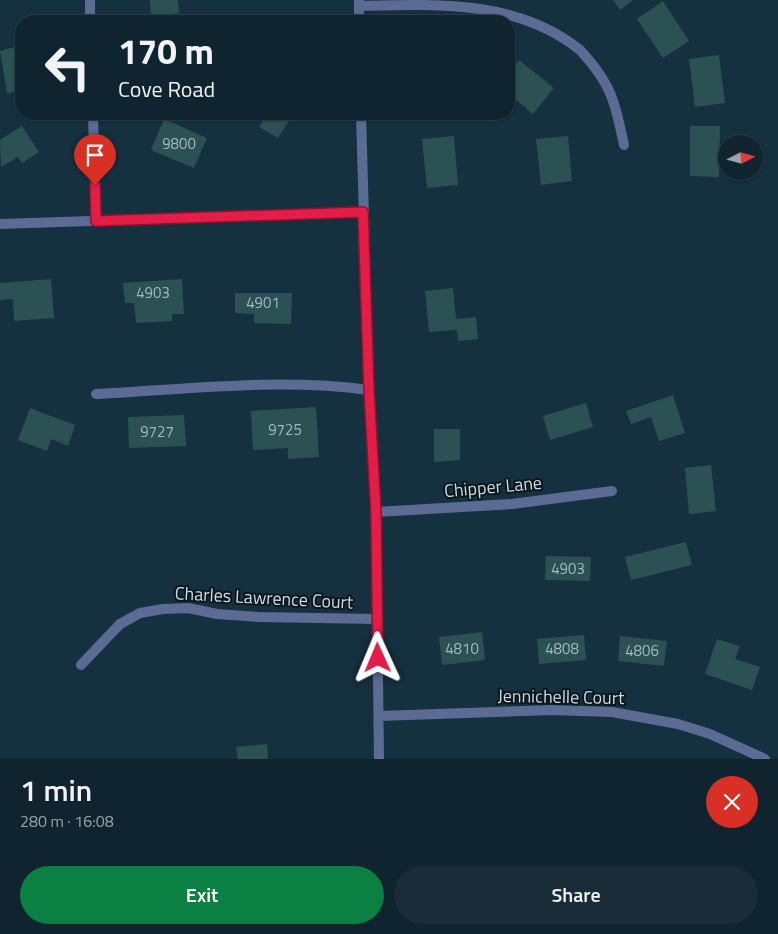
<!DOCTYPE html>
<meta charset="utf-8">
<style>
body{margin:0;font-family:"Titillium Web",sans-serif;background:#192c37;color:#f1f3f6;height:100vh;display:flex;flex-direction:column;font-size:19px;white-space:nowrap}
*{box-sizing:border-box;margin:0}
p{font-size:16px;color:#9ca4aa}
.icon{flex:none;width:28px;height:28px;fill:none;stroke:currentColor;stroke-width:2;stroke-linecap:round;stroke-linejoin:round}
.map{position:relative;height:759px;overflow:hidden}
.sheet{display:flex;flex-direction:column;background:#10242f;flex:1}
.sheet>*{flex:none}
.guide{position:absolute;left:15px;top:15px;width:500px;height:105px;border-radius:20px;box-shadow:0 1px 4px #0004,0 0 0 1px #30414b;background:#10242f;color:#f1f3f6;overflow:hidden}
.needle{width:32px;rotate:84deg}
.controls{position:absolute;left:718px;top:135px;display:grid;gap:10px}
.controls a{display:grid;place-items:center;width:45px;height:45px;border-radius:50%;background:#10242f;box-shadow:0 1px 4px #0004,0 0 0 1px #30414b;font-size:25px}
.pin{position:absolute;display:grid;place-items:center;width:42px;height:42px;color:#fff;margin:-51px -21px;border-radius:50% 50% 50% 0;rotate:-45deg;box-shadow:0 0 5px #0007}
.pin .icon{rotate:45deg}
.me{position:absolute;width:55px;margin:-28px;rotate:359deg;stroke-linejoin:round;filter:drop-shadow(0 0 4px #0008)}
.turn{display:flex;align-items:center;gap:18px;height:105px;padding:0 20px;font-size:22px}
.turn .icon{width:65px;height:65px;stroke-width:2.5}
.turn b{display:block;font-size:35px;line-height:42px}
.round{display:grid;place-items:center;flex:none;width:52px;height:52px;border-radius:26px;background:#192c37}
.headline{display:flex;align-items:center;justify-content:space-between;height:85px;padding:0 20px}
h1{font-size:30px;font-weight:600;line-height:38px}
.button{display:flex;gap:10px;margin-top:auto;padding:10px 20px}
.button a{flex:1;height:58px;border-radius:30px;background:#0b8043;color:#fff;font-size:20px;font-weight:600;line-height:58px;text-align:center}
.button a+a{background:#192c37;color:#f1f3f6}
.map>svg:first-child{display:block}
.building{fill:#2c5154}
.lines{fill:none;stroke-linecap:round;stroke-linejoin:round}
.minor{stroke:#5c6b94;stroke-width:10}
.route-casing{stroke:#92132f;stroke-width:12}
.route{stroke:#e11d48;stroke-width:9}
.labels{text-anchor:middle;stroke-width:4;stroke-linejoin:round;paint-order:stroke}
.number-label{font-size:15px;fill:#a4b8c1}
.street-label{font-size:18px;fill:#ccdbe5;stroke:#0b171d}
</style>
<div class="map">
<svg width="778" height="759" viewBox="0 0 778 759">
<rect width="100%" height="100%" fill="#15303f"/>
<path class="building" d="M150 0H178L179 13 151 16Z
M613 0H633L620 10Z
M663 1 689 41 663 58 637 19Z
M21 45V91L7 93 0 51Z
M719 55 725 103 695 107 689 59Z
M519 60 554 88 533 114 509 94V73Z
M267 114H293L278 138 259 127Z
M164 119 207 138 194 168 151 150Z
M22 126 39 152 22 163 18 157 1 167 0 140Z
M690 126H720L719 177 690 176Z
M454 136 458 185 427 188 422 139Z
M568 136 572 181 541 185 536 139Z
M51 279 54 318 14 321 13 299 0 300V283Z
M182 279 184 314H172V321L136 323 134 303H125L123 283Z
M453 288 456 319 476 317 478 339 458 341 457 330 429 332 425 291Z
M235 293H292L291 324 254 323V314L235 313Z
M673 395 685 433 659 441 651 417 631 424 626 411Z
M586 403 593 427 550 440 543 416Z
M316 407 319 457 288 459V448L253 450 251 411Z
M30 408 75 425 68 446 51 439 47 451 18 440Z
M184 415 186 446 129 448 128 417Z
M434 429H460V460L434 462Z
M711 465 716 511 689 514 685 468Z
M686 542 692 565 631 580 625 557Z
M546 556 591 557 590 581 545 580Z
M482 632 485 660 442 665 439 637Z
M584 635 586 660 539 664 537 639Z
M620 636 667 641 664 666 618 661Z
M717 639 740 646 735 659 760 667 752 690 705 674Z
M267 744 268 759H238L236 747Z"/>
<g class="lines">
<path class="minor" d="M90 0V21
M359 0V21
M359 6C438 4 518 0 580 50 593 64 607 82 613 101 618 115 621 131 624 145
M93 114 96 221
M361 114 369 390 376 512 379 759
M0 224 363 212
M96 394C187 389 279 378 369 390
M376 512 512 504 612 491
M81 665 120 624 140 613 163 609 188 608 217 614 258 617 376 619
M379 716 551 710 612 712 678 724 710 734 765 759"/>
</g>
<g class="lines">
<defs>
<path id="route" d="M95 185 96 221 363 212 369 390 376 512 378 658"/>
</defs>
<use href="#route" class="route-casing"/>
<use href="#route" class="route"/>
</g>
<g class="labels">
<g class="number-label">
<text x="179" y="149">9800</text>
<text x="153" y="298">4903</text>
<text x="263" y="308">4901</text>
<text x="285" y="435">9725</text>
<text x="157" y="437">9727</text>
<text x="568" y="574">4903</text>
<text x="462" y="654">4810</text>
<text x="562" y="654">4808</text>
<text x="642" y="656">4806</text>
</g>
<g class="street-label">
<text transform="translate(493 487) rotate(-5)" y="6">Chipper Lane</text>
<text transform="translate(264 598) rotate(3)" y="6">Charles Lawrence Court</text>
<text transform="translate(561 697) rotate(1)" y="6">Jennichelle Court</text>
</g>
</g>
</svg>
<div class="controls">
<a><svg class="needle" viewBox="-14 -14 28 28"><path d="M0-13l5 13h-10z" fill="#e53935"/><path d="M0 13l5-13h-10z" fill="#9ca4aa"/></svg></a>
</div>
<div class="pin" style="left:95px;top:185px;background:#d93025"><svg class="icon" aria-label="arrive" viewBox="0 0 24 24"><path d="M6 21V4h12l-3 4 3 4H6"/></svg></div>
<svg class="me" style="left:378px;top:658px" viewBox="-20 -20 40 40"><path d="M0-17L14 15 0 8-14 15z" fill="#e11d48" stroke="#fff" stroke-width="4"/></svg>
<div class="guide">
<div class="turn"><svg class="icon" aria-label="left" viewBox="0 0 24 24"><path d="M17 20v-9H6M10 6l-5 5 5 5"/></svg><div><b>170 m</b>Cove Road</div></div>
</div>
</div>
<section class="sheet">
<div class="headline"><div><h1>1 min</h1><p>280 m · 16:08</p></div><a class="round" style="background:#d93025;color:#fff"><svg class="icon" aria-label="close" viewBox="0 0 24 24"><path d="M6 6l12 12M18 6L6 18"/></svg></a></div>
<div class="button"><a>Exit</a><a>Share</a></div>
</section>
